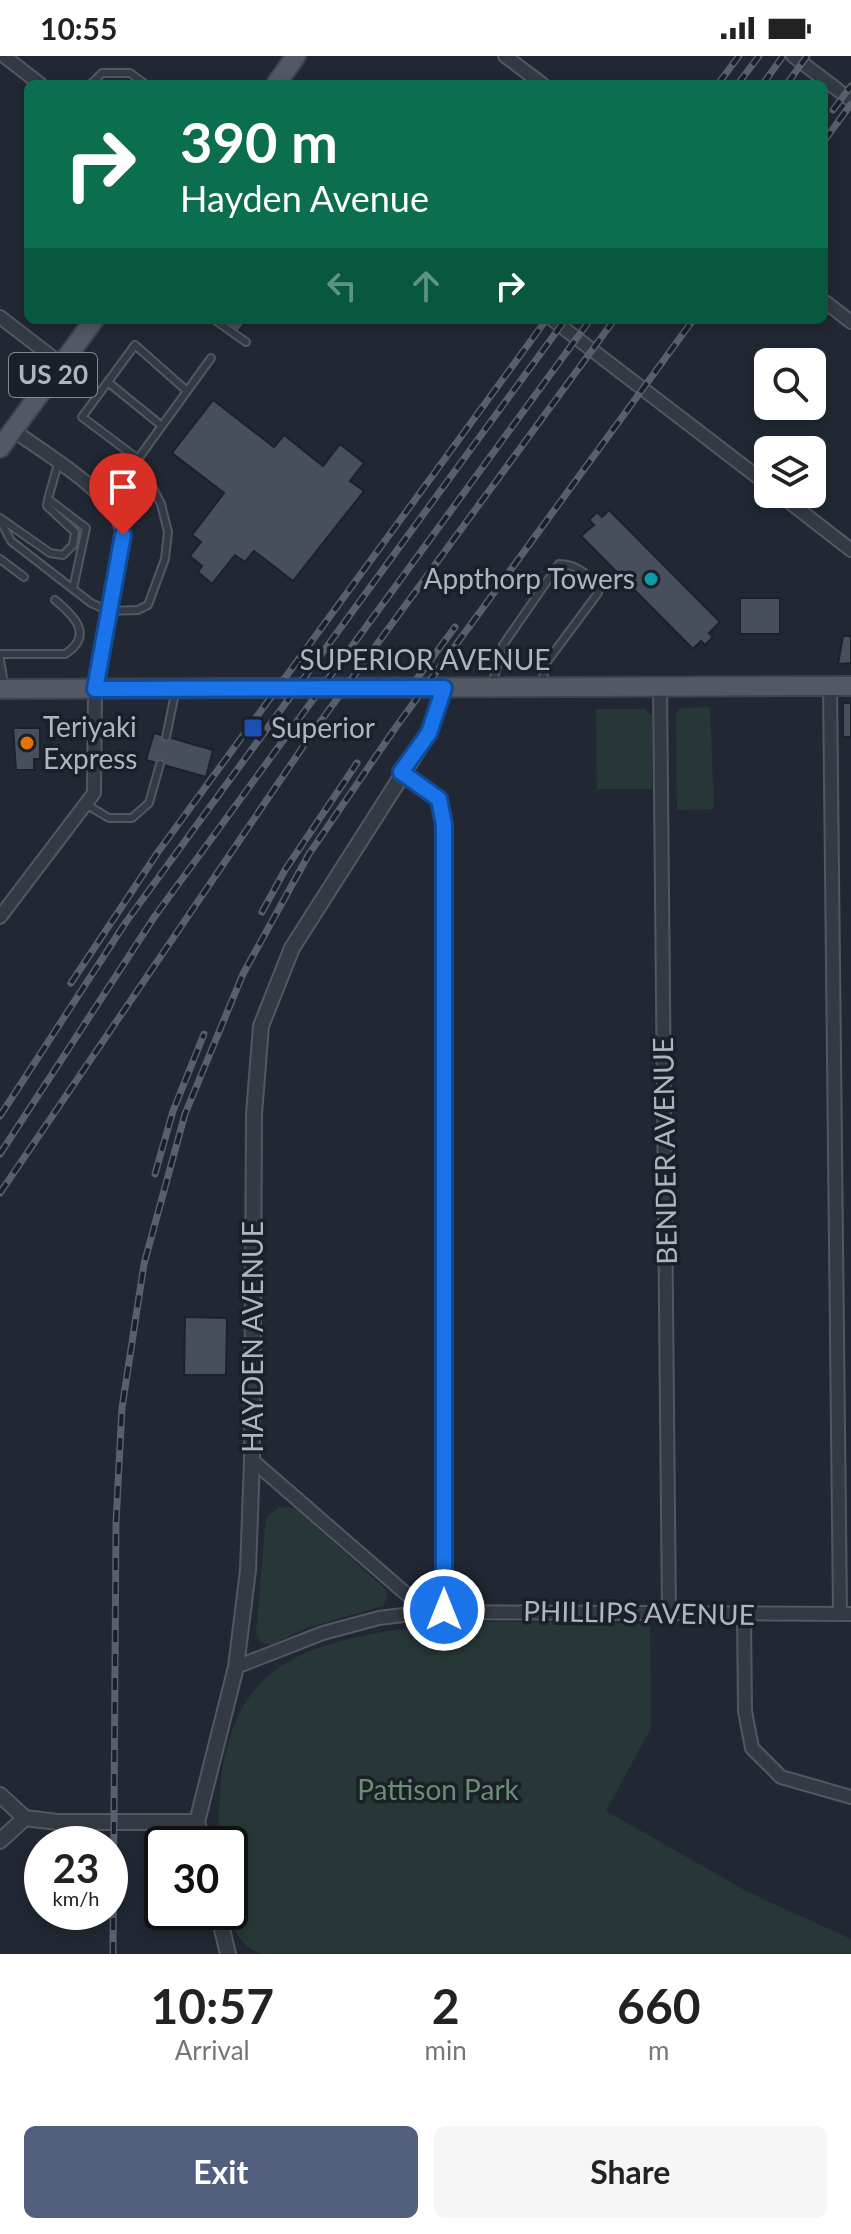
<!DOCTYPE html>
<style>
body{margin:0;font-family:Lato,sans-serif;background:#f6f6f6;color:#222;height:100vh;display:flex;flex-direction:column;font-size:30px;white-space:nowrap}
*{box-sizing:border-box;margin:0}
p{font-size:26px;color:#767676}
.icon{flex:none;width:44px;height:44px;fill:none;stroke:currentColor;stroke-width:2;stroke-linecap:round;stroke-linejoin:round}
.map{position:relative;height:1898px;overflow:hidden}
.details{display:flex;flex-direction:column;background:#fff;flex:1}
.details>*{flex:none}
.guide{position:absolute;left:24px;top:24px;width:804px;height:244px;border-radius:12px;box-shadow:0 4px 12px #0003;background:#0b6e4f;color:#fff;overflow:hidden}
.buttons{position:absolute;left:754px;top:292px;display:grid;gap:16px}
.buttons a{display:grid;place-items:center;width:72px;height:72px;border-radius:12px;background:#fff;box-shadow:0 4px 12px #0003;font-size:40px}
.speed{position:absolute;left:24px;top:1770px;display:flex;gap:16px;font-size:40px;font-weight:700;text-align:center}
.speed>*{display:grid;place-content:center;width:104px;height:104px;border-radius:50%;background:#fff;box-shadow:0 4px 12px #0003;line-height:1}
.speed small{font-size:20px;font-weight:400}
.speed .limit{border:4px solid #111;border-radius:12px;background:#fff;color:#111}
.pin{position:absolute;display:grid;place-items:center;width:68px;height:68px;color:#fff;margin:-82px -34px;border-radius:50% 50% 50% 0;rotate:-45deg;box-shadow:0 0 8px #0007}
.pin .icon{rotate:45deg}
.me{position:absolute;width:88px;margin:-44px;rotate:0deg;stroke-linejoin:round;filter:drop-shadow(0 0 6px #0008)}
.turn{display:flex;align-items:center;gap:28px;height:168px;padding:0 24px;font-size:36px}
.turn .icon{width:104px;height:104px;stroke-width:2.5}
.turn b{display:block;font-size:56px;line-height:68px}
.lanes{display:flex;align-items:center;height:76px;padding:0 24px;background:#0003;justify-content:center;gap:40px;direction:ltr}
.lanes .off{opacity:.35}
.eta{display:flex;justify-content:space-evenly;align-items:center;height:136px;text-align:center}
.eta b{font-size:48px;font-weight:700;line-height:56px}
.button{display:flex;gap:16px;margin-top:auto;padding:16px 24px}
.button a{flex:1;height:92px;border-radius:12px;background:#515f7c;color:#fff;font-size:32px;font-weight:700;line-height:92px;text-align:center}
.button a+a{background:#f6f6f6;color:#222}
.status{display:flex;justify-content:space-between;align-items:center;height:56px;padding:0 40px;background:#fff;direction:ltr}
.status svg{height:22px;fill:currentColor}
.map>svg:first-child{display:block}
.green{fill:#273738}
.building{fill:#484f5c;stroke:#1c212a;stroke-width:2}
.lines{fill:none;stroke-linecap:round;stroke-linejoin:round}
.service-casing{stroke:#525762;stroke-width:10}
.minor-casing{stroke:#525762;stroke-width:16}
.tertiary-casing{stroke:#525762;stroke-width:18}
.primary-casing{stroke:#3e434d;stroke-width:22}
.service{stroke:#343a44;stroke-width:6}
.minor{stroke:#343a44;stroke-width:12}
.tertiary{stroke:#343a44;stroke-width:14}
.primary{stroke:#525964;stroke-width:18}
.rail-casing{stroke:#59606d;stroke-width:7}
.rail{stroke:#1a1f28;stroke-width:4;stroke-dasharray:12;stroke-linecap:butt}
.route-casing{stroke:#114b97;stroke-width:20}
.route{stroke:#1a73e8;stroke-width:14}
.culture-dot{fill:#0f9aa8;stroke:#1a1f28;stroke-width:3}
.transit-dot{fill:#1a4fb4;stroke:#1a1f28;stroke-width:3}
.food-dot{fill:#e8710a;stroke:#1a1f28;stroke-width:3}
.labels{text-anchor:middle;stroke-width:7;stroke-linejoin:round;paint-order:stroke}
.shield{fill:#1a1f28;stroke:#828793;stroke-width:2}
.shield-label{font-size:26px;font-weight:bold;fill:#afb4c1}
.poi-label{font-size:28px;fill:#afb4c1;stroke:#1a1f28;text-anchor:start}
.street-label{font-size:28px;fill:#afb4c1;stroke:#1a1f28}
.park-label{font-size:28px;fill:#698e74;stroke:#1a1f28}
</style>
<div class="status"><b>10:55</b><svg viewBox="0 0 49 12"><path d="M0 12V9h3v3zM5 12V6h3v6zM10 12V3h3v9zM15 12V0h3v12zM26 1h20v11H26zM47 4h2v5h-2z"/></svg></div>
<div class="map">
<svg width="851" height="1898" viewBox="0 0 851 1898">
<rect width="100%" height="100%" fill="#212833"/>
<path class="green" d="M710 651 714 753 677 754 676 657 680 652Z
M596 653H644L652 660V733H597Z
M279 1451 296 1452 386 1534 387 1543 382 1550 306 1572 271 1589 260 1586 256 1577 266 1462Z
M463 1565 650 1568 651 1672 606 1755 748 1836 851 1883V1898H261C218 1882 230 1825 230 1788H219C213 1597 301 1585 463 1565Z"/>
<path class="building" d="M223 264H247L238 276Z
M213 344 274 391 284 379 323 410 340 388 364 407 350 425 364 435 293 525 254 495 245 506 235 499 212 528 198 516 202 510 190 500 201 486 192 479 224 437 172 397Z
M609 454 720 566 709 577 713 581 705 589 701 585 693 593 581 480 594 469 589 464 597 456 602 461Z
M740 542H780V578H740Z
M843 580H851V607L838 608Z
M843 647H851V681H843Z
M13 672H40V703H34V714H16Z
M154 677 213 694 206 721 146 704Z
M185 1261 227 1262 226 1319H184Z"/>
<g class="lines">
<defs>
<path id="service" d="M91 28 102 17H130L145 28
M215 264 246 286
M109 327 162 370
M58 408 48 443 86 472 73 533
M103 442 138 403 211 302
M0 462 50 497 63 499 73 489 75 476 47 450 48 443
M0 464 11 485 91 547 109 555 138 554 148 549 165 503 168 476 161 448 138 403 82 361 135 289 187 335
M0 503 24 521
M0 598H65C95 579 73 559 55 544
M0 603 4 629
M492 629 503 589 559 508C579 509 589 518 598 537L546 607 542 627
M166 681 176 633
M87 749 109 762H132L149 747 160 708"/>
<path id="minor" d="M4 0 40 28
M505 0 542 28
M793 0 851 44
M824 245 851 266
M0 261 61 308
M553 264 768 429
M779 438 851 494
M830 630 840 1558
M660 631 669 1558
M401 716 439 743 444 769V1554
M0 861 94 737 95 633 123 479C119 439 45 398 13 374
M252 1404 427 1556
M744 1558 745 1655 752 1692 781 1721 851 1741
M236 1611 323 1577 379 1562 427 1556 851 1558"/>
<path id="tertiary" d="M0 1739 25 1762
M197 1766 203 1788
M0 1785 25 1762 57 1766H197L236 1611 248 1514 252 1404 254 1058 261 970 292 892 429 677 444 632
M218 1856 228 1898"/>
<path id="primary" d="M276 28 296 0
M0 392 94 264
M0 633 851 630"/>
</defs>
<use href="#service" class="service-casing"/>
<use href="#minor" class="minor-casing"/>
<use href="#tertiary" class="tertiary-casing"/>
<use href="#primary" class="primary-casing"/>
<use href="#service" class="service"/>
<use href="#minor" class="minor"/>
<use href="#tertiary" class="tertiary"/>
<use href="#primary" class="primary"/>
<defs>
<path id="rail" d="M718 28 739 0
M738 28 759 0
M763 28 783 0
M787 28 807 0
M833 54 851 30
M824 85 851 48
M410 632 455 571
M262 856 285 814 357 707
M71 927 158 796 546 264
M0 1060 126 866 565 264
M0 1098 155 860 590 264
M155 1118 173 1055 204 978
M0 1137 315 673 614 264
M113 1898 116 1467 122 1352 144 1208 185 1058 243 918 309 798 396 671 693 264"/>
</defs>
<use href="#rail" class="rail-casing"/>
<use href="#rail" class="rail"/>
</g>
<g class="lines">
<defs>
<path id="route" d="M123 479 95 633 444 632 429 677 401 716 439 743 444 769V1554"/>
</defs>
<use href="#route" class="route-casing"/>
<use href="#route" class="route"/>
</g>
<circle class="culture-dot" cx="651" cy="523" r="8"/>
<rect class="transit-dot" x="243" y="662" width="20" height="20" rx="4"/>
<circle class="food-dot" cx="27" cy="687" r="8"/>
<g class="labels">
<rect class="shield" x="9" y="297" width="88" height="44" rx="6"/>
<g class="shield-label">
<text x="53" y="328">US 20</text>
</g>
<g class="poi-label">
<text x="635" y="533" text-anchor="end">Appthorp Towers</text>
<text x="43" y="681">Teriyaki<tspan x="43" dy="32">Express</tspan></text>
<text x="271" y="682">Superior</text>
</g>
<g class="street-label">
<text x="425" y="614">SUPERIOR AVENUE</text>
<text transform="translate(665 1095) rotate(-91)" y="10">BENDER AVENUE</text>
<text transform="translate(253 1281) rotate(-90)" y="10">HAYDEN AVENUE</text>
<text transform="translate(639 1557) rotate(1)" y="10">PHILLIPS AVENUE</text>
</g>
<g class="park-label">
<text x="438" y="1744">Pattison Park</text>
</g>
</g>
</svg>
<div class="buttons">
<a><svg class="icon" aria-label="search" viewBox="0 0 24 24"><circle cx="10" cy="10" r="6"/><path d="M15 15l6 6"/></svg></a>
<a><svg class="icon" aria-label="layers" viewBox="0 0 24 24"><path d="M12 4l9 5-9 5-9-5zM3 14l9 5 9-5"/></svg></a>
</div>
<div class="speed"><div>23<small>km/h</small></div><div class="limit">30</div></div>
<div class="pin" style="left:123px;top:479px;background:#d93025"><svg class="icon" aria-label="arrive" viewBox="0 0 24 24"><path d="M6 21V4h12l-3 4 3 4H6"/></svg></div>
<svg class="me" style="left:444px;top:1554px" viewBox="-20 -20 40 40"><circle r="17" fill="#1a73e8" stroke="#fff" stroke-width="3"/><path d="M0-11L8 9 0 5-8 9z" fill="#fff"/></svg>
<div class="guide">
<div class="turn"><svg class="icon" aria-label="right" viewBox="0 0 24 24"><path d="M7 20v-9h11M14 6l5 5-5 5"/></svg><div><b>390 m</b>Hayden Avenue</div></div>
<div class="lanes"><svg class="icon off" aria-label="left" viewBox="0 0 24 24"><path d="M17 20v-9H6M10 6l-5 5 5 5"/></svg><svg class="icon off" aria-label="ahead" viewBox="0 0 24 24"><path d="M12 20V5M6 11l6-6 6 6"/></svg><svg class="icon" aria-label="right" viewBox="0 0 24 24"><path d="M7 20v-9h11M14 6l5 5-5 5"/></svg></div>
</div>
</div>
<section class="details">
<div class="eta">
<div><b>10:57</b><p>Arrival</p></div>
<div><b>2</b><p>min</p></div>
<div><b>660</b><p>m</p></div>
</div>
<div class="button"><a>Exit</a><a>Share</a></div>
</section>
